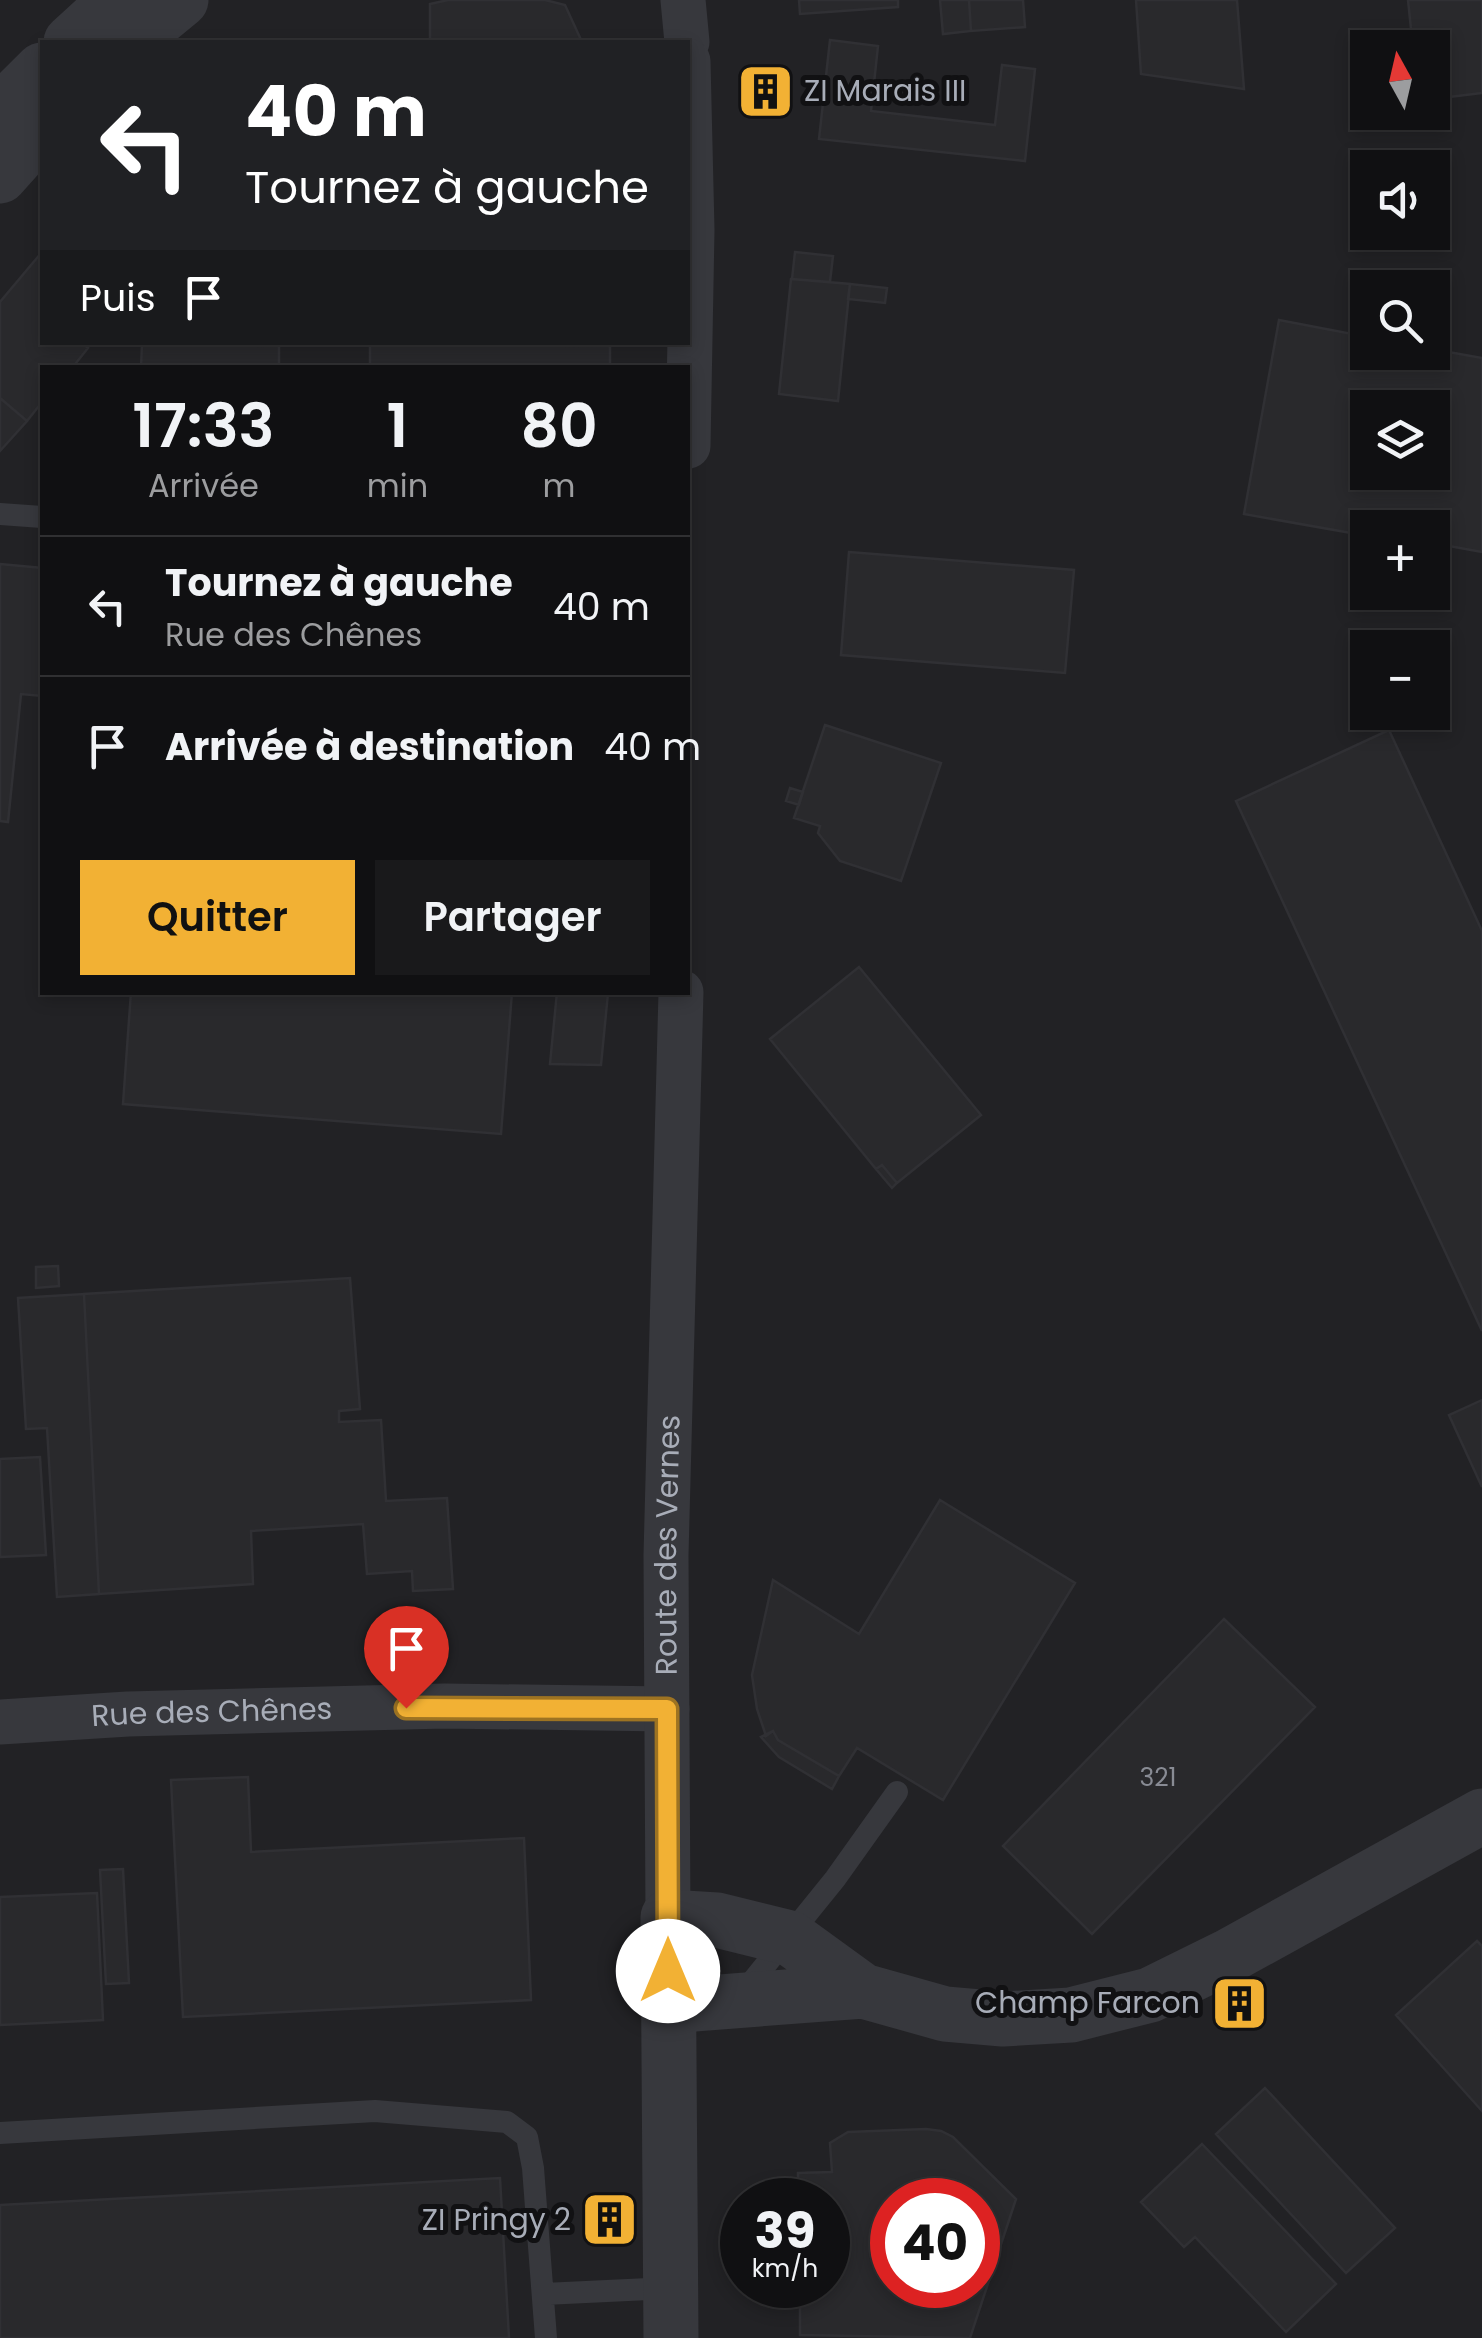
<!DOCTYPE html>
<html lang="fr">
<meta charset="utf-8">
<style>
body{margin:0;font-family:Poppins,sans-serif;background:#19191b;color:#f1f3f6;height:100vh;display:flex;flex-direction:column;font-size:38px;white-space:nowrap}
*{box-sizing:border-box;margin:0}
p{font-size:32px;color:#9c9d9f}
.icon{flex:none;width:55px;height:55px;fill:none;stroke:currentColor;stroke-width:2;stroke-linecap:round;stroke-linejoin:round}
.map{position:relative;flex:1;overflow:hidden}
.panel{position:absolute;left:40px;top:365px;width:650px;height:630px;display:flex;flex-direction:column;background:#101012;border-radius:0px;box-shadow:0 5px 15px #0003,0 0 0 2px #303032}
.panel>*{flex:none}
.banner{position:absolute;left:40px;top:40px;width:650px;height:305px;border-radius:0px;box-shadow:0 5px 15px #0003,0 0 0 2px #303032;background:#202124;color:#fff;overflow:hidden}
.needle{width:65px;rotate:352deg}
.tools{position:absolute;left:1350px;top:30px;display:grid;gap:20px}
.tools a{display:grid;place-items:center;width:100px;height:100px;border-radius:0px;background:#101012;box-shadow:0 5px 15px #0003,0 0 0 2px #303032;font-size:50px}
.speed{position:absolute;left:720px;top:2178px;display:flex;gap:20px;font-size:50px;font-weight:700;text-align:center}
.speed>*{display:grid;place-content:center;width:130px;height:130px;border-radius:50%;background:#101012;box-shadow:0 5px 15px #0003,0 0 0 2px #303032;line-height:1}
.speed small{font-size:25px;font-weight:400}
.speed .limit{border:15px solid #d22;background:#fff;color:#111}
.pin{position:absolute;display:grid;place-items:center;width:85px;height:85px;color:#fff;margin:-102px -42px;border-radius:50% 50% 50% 0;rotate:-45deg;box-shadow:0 0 10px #0007}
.pin .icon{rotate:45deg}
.me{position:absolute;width:110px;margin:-55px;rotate:0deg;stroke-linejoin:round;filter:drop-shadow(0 0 8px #0008)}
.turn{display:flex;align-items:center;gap:35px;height:210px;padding:0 40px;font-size:45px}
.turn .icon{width:130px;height:130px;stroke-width:2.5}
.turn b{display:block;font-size:70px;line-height:85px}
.then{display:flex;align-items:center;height:95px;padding:0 40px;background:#0003;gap:20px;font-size:38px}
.eta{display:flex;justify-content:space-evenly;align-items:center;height:170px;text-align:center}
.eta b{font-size:60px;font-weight:600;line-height:70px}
.action{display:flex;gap:20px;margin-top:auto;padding:20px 40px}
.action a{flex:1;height:115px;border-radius:0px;background:#f2b134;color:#111;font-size:40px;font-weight:600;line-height:115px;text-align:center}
.action a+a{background:#19191b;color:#f1f3f6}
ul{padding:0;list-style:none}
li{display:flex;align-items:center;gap:30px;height:140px;padding:0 40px;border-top:2px solid #303032}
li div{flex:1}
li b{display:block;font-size:38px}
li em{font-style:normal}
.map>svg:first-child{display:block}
.built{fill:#222225;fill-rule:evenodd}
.building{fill:#29292c;stroke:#303034;stroke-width:2.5;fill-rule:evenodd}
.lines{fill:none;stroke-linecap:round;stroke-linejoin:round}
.service{stroke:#37383d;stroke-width:22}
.minor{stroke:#37383d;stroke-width:45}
.tertiary{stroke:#37383d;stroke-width:55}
.route-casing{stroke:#9d7322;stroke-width:25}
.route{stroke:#f2b134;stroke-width:18}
.labels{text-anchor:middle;stroke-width:10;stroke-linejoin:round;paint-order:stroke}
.number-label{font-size:25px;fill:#888b94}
.poi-label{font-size:30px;fill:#a8adb8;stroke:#111113;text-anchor:end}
.street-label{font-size:30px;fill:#a8adb8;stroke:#111113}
</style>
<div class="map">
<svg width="1482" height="2338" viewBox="0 0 1482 2338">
<rect width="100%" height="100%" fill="#161618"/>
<path class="built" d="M0 0H1482V2338H0ZM42 42H688V342H42ZM1368 48H1432V112H1368ZM1368 168H1432V232H1368ZM1368 288H1432V352H1368ZM42 368H688V992H42ZM1368 408H1432V472H1368ZM1368 528H1432V592H1368ZM1368 648H1432V712H1368ZM742 2200H828V2285H742ZM892 2200H978V2285H892Z"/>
<path class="building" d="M448 0H545L565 5 582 42H430V4Z
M799 0H898V7L800 14Z
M940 0H969L971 31 943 34Z
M969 0H1023L1025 27 971 31Z
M1136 0H1237L1244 89 1141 74Z
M1408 0H1482V93L1432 99V48H1380L1378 33 1411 29Z
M830 40 878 46 871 111 995 125 1002 65 1035 69 1025 161 819 139Z
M773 76 775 105 757 106 755 78Z
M42 252V342H81L88 348 72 368H42V402L27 421 0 398V302Z
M795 252 833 256 830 282 792 279Z
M791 279 850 284 838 401 779 394Z
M850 284 887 288 885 303 848 299Z
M1279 320 1368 337V352H1432V349L1482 358V552L1449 546 1444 579 1432 577V528H1368V536L1244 514ZM1368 408H1432V472H1368Z
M142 344 279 346V368H141Z
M370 345 610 346V368H370Z
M0 398 27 421 0 451Z
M849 552 1074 570 1065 673 841 655Z
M0 564 42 568V696L21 694 8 822 0 821Z
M825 725 941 763 901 881 840 861 818 833 820 826 794 818Z
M1389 730 1482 931V1331L1236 801Z
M790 788 803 792 799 805 786 801Z
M859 967 981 1115 897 1183 882 1165 876 1169 770 1039Z
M131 992H512L501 1134 123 1104Z
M557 992 608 993 601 1065 550 1064Z
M882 1165 897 1183 892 1188 876 1169Z
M58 1266 59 1286 36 1288V1267Z
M350 1278 360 1409 339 1411V1422L381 1420 386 1501 447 1498 453 1589 413 1591 412 1571 367 1574 363 1524 251 1531 253 1584 99 1594 84 1294Z
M84 1294 99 1594 57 1597 47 1428 26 1429 18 1298Z
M1482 1400V1487L1449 1415Z
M40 1457 46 1555 0 1557V1459Z
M940 1500 1075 1583 943 1800 857 1748 839 1776 778 1740 773 1731 766 1736 757 1709 752 1675 773 1580 859 1634Z
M1224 1619 1315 1707 1092 1934 1003 1846Z
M773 1731 778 1740 839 1776 832 1789 779 1757 761 1737Z
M248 1777 251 1852 524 1838 531 2000 183 2017 171 1780Z
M123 1869 129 1983 106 1984 100 1870Z
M97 1893 103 2020 0 2025V1897Z
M1477 1941 1482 1946V2111L1396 2015Z
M1245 1988 1254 2002 1233 2017 1224 2003Z
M1265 2088 1395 2228 1346 2273 1216 2134Z
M926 2129 941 2131 953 2137 1016 2199 970 2338 800 2335V2285H828V2200H798V2173L832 2172 830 2143 848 2132ZM892 2200H978V2285H892Z
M1202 2144 1336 2284 1286 2332 1195 2237 1184 2247 1141 2202Z
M500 2178 509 2338H0V2205Z
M619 2207V2233L601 2232 602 2208Z"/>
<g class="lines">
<path class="service" d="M0 514 42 517
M742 1994 835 1879 897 1792
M0 2133 375 2111 507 2122 527 2137 533 2168 546 2338
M544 2294 670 2288"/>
<g class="minor">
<path d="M683 0 687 42"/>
<path d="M688 61 692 230 688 446"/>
<path id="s1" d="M0 1722 128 1714 445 1706 667 1709"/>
<path id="s2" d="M668 1917 666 1555 681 992"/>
</g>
<path class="tertiary" d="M71 42 117 0
M130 42 181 0
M0 112 42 70
M0 176 42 129
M668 2006 863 1991 945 2014 1003 2019 1071 2015 1150 1995 1227 1957 1482 1816
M671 2338 668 1917 717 1920 790 1938 863 1991"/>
</g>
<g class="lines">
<defs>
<path id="route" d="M406 1708 667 1709 668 1971"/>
</defs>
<use href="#route" class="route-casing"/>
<use href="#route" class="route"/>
</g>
<defs>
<symbol id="building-square" viewBox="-11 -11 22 22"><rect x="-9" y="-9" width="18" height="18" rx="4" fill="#f2b134" stroke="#111113"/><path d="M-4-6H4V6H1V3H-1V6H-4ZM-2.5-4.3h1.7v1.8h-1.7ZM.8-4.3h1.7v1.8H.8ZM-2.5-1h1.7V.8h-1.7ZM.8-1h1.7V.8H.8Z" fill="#111"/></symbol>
</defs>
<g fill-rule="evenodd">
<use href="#building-square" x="734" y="60" width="63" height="63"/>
<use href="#building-square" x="1208" y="1972" width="63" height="63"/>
<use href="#building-square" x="578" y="2188" width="63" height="63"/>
</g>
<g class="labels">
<g class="number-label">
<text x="1158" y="1786">321</text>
</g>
<g class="poi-label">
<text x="804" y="101" text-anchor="start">ZI Marais III</text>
<text x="1200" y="2013">Champ Farcon</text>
<text x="571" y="2230">ZI Pringy 2</text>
</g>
<g class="street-label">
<text dy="10" stroke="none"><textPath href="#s2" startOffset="372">Route des Vernes</textPath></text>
<text dy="10" stroke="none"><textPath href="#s1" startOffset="212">Rue des Chênes</textPath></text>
</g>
</g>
</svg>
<div class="tools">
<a><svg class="needle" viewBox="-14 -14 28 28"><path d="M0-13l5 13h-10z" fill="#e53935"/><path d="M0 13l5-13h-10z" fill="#9c9d9f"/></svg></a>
<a><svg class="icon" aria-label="sound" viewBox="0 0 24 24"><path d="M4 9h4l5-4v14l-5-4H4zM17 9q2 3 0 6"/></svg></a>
<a><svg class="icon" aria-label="search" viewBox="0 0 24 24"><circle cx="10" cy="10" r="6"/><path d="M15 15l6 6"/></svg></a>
<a><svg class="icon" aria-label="layers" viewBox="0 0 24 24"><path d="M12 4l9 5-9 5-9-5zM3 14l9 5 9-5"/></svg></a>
<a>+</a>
<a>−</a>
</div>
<div class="speed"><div>39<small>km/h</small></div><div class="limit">40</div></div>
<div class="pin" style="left:406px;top:1708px;background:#d93025"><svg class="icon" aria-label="arrive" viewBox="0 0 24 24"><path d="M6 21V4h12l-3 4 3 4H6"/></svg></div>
<svg class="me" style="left:668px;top:1971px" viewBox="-20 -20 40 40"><circle r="19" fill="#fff"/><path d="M0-13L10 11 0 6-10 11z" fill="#f2b134"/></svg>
<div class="banner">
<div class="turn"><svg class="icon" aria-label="left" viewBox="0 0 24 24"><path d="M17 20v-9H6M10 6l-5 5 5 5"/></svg><div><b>40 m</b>Tournez à gauche</div></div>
<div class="then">Puis<svg class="icon" aria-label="arrive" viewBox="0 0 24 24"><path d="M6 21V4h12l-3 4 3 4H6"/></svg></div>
</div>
<section class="panel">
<div class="eta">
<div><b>17:33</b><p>Arrivée</p></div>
<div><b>1</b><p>min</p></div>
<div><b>80</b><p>m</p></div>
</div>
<ul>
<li><svg class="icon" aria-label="left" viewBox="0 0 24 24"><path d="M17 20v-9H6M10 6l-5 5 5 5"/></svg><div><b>Tournez à gauche</b><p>Rue des Chênes</p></div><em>40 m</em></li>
<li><svg class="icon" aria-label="arrive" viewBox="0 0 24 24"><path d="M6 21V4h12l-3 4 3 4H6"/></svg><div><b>Arrivée à destination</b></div><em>40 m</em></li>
</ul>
<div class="action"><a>Quitter</a><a>Partager</a></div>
</section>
</div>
